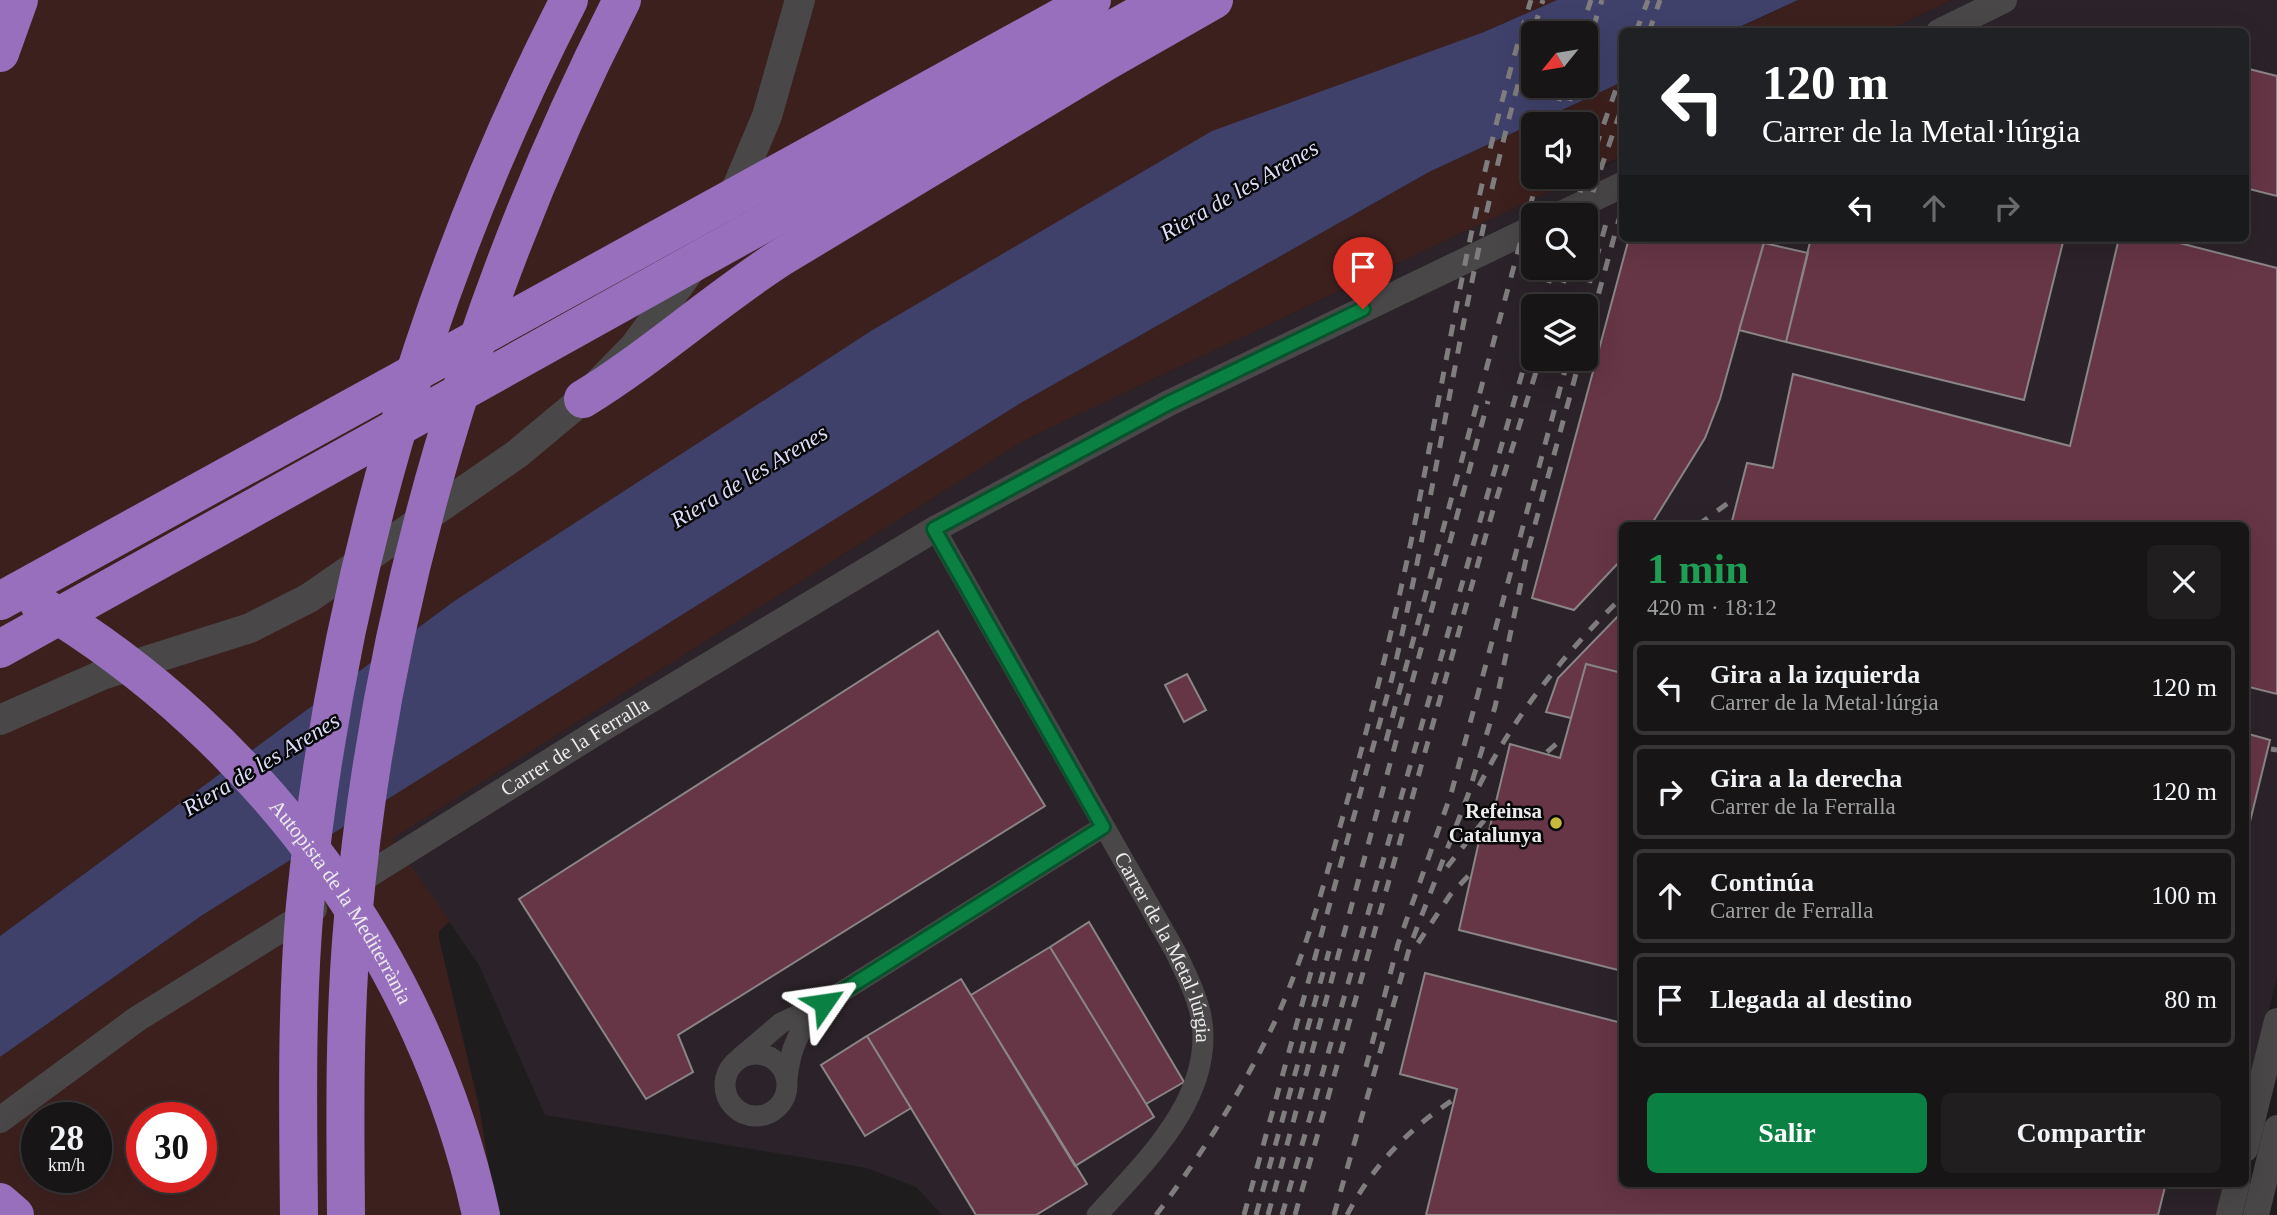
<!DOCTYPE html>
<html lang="es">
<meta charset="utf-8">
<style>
body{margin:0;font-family:Georgia,serif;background:#201e1f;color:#f1f3f6;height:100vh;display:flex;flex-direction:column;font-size:26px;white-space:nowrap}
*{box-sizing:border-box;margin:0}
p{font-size:23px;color:#9e9fa1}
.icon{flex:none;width:38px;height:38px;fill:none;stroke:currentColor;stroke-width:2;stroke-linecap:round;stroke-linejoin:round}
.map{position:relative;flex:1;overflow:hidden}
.panel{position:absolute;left:1619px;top:522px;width:630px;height:665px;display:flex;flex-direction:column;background:#171516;border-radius:10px;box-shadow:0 7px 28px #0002,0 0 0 2px #363435}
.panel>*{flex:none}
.guide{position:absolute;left:1619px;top:28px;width:630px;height:214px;border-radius:10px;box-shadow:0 7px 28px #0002,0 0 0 2px #363435;background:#202124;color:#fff;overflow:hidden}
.needle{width:46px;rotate:240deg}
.controls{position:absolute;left:1521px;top:21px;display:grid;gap:14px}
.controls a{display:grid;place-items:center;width:77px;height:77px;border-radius:10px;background:#171516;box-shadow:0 7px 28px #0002,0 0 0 2px #363435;font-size:35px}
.speed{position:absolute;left:21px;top:1102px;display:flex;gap:14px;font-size:35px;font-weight:700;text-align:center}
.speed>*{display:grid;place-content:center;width:91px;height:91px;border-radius:50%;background:#171516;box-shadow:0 7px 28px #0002,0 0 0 2px #363435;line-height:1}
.speed small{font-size:18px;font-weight:400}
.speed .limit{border:10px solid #d22;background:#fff;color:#111}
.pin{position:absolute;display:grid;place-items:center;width:60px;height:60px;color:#fff;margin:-72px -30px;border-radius:50% 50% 50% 0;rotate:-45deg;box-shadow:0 0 7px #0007}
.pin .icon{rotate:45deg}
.me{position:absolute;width:77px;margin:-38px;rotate:58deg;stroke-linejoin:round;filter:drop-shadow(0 0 5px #0008)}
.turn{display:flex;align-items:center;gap:24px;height:147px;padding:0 28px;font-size:32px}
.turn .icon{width:91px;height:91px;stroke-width:2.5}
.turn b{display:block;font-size:49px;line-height:60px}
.lanes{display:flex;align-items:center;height:66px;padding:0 28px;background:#0003;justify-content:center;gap:35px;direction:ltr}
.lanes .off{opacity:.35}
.round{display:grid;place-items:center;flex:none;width:74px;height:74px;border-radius:10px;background:#201e1f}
.summary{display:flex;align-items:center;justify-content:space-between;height:119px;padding:0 28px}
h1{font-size:42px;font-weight:800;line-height:52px;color:#1e9e55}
.action{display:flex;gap:14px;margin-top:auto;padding:14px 28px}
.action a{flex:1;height:80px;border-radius:10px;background:#0b8043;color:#fff;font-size:28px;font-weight:800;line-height:80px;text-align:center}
.action a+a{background:#201e1f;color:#f1f3f6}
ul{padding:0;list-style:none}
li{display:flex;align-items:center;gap:21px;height:94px;margin:0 14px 10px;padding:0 14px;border:4px solid #363435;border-radius:10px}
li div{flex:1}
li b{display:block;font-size:26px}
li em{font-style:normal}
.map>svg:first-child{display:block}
.built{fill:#2b2329;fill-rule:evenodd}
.green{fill:#3c201e;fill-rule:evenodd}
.water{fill:#40416b;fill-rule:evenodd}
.building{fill:#663546;stroke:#8a8586;stroke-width:2}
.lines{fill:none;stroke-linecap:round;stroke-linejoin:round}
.minor{stroke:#4a4749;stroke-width:21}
.tertiary{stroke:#4a4749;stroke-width:26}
.secondary{stroke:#4a4749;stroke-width:30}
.motorway{stroke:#986fbd;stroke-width:38}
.rail{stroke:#807d7f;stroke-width:5;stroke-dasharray:12 12;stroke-linecap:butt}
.route-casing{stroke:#07532c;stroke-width:18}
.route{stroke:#0b8043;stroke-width:12}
.poi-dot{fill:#c8bb3b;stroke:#080708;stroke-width:2.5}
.labels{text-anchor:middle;stroke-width:5;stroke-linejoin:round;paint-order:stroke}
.street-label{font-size:21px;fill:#eceaec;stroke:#080708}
.poi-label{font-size:21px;font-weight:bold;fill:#eceaec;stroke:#080708;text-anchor:end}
.water-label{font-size:23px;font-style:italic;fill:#dcdefc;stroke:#080708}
</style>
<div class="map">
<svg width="2277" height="1215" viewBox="0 0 2277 1215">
<rect width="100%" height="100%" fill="#1f1c1e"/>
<path class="built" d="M1952 0H2277V977L2245 1105V525H1622V1183H2226L2218 1215H942L916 1187 867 1168 545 1115 479 965 392 839 1025 440 1580 177H1586L1622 157V238H2245V32L1886 31ZM1533 215H1586V268H1533ZM1533 306H1586V359H1533Z"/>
<path class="green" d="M0 0H1557L1484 32 453 602 0 936Z
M1798 0H1952L1886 31 1731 32Z
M1622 82V156L1586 174V124H1533V177H1580L1025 440 392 839 450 921 439 931V939L479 1106 497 1215H0V1057L204 914 1019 404 1429 172ZM37 1118H96V1178H37ZM142 1118H201V1178H142Z"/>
<path class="water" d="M1557 0H1798L1731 31 1622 32V82L1429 172 1019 404 204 914 0 1057V936L453 602 871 331 1212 131 1484 32ZM1533 33H1586V86H1533Z"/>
<path class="building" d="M2245 68 2277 76V196L2245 188Z
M1629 238H1765L1720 399 1705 438 1651 525H1622V559L1574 610 1532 598Z
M1811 238H2064L2024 400 1786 342Z
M2119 238H2160L2277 268V694L2245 686V525H1731L1747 463 1773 468 1793 374 2070 446Z
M1764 243 1808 253 1786 342 1739 330Z
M1622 612V673L1586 664 1571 718 1546 712 1558 678Z
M938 631 1045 806 678 1035 693 1072 646 1099 519 899Z
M1586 664 1622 673V971L1459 930 1480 837 1487 839 1510 744 1560 758Z
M1187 674 1206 710 1184 722 1165 685Z
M2245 733 2270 740 2245 842Z
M1089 922 1184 1082 1146 1104 1050 947Z
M1050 947 1154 1117 1075 1166 971 995Z
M1425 973 1622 1023V1183H2166L2158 1215H1426L1457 1089 1400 1074Z
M961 979 1087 1184 1036 1215H976L867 1036Z
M867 1036 911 1108 865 1136 821 1065Z"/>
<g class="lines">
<g class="minor">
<path id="s1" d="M935 529 1175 951C1185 972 1196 993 1201 1016 1216 1096 1145 1162 1097 1215"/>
<circle cx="756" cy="1085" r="31"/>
<path d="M741 1057 781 1023 824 1003 1103 827"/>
<path d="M787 1079C790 1048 799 1029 820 1007"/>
</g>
<g class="tertiary">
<path d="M1939 32 2004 0"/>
<path d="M1559 215 1622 185"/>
<path id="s2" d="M349 887 597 732 935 529 1169 403 1533 228"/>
<path d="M0 1120 137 1019 314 909"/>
<path d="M2245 1149 2277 1021"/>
<path d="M2229 1215 2237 1183"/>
<path d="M2256 1215 2277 1128"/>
</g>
<path class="secondary" d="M730 204 767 116 800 0
M0 720 102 675 250 628 309 598 517 454 583 399 634 347 696 262"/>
<g class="motorway">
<path d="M0 53 19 0"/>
<path d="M583 399C653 356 712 302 780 258L1107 61 1214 0"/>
<path d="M0 601 1092 0"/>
<path id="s3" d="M39 604C260 736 427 963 481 1215"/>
<path d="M0 649 1165 0"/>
<path d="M0 1202 15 1215"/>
<path d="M299 1215C298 1112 296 1007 305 905 336 590 424 282 569 0"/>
<path d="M346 1215C345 1116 344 1016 353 918 382 598 476 286 622 0"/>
</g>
<path class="rail" d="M1636 32 1648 0
M1649 32 1660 0
M1580 33 1591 0
M1586 50 1602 0
M1552 124 1563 86
M1563 124 1574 86
M1572 215 1622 72
M1585 215 1622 107
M1542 306 1553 268
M1556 306 1568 268
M1583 306 1607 220
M1586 340 1619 219
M1698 525 1735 498
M1386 741 1538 177
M2271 749 2277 750
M1547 752 1564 737
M1479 786C1516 713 1564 654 1622 597
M1447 867 1493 809
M1418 943 1450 895 1473 871
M1366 1067 1398 944 1451 794 1568 359
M1156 1215C1203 1153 1244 1088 1277 1017 1306 952 1324 884 1343 816 1371 718 1395 621 1415 522 1450 347 1477 171 1531 0
M1244 1215 1392 678C1445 453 1472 221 1543 0
M1256 1215 1329 951
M1268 1215 1488 401
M1282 1215 1533 335
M1295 1215 1493 510 1540 359
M1334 1215 1410 946 1468 795 1495 707 1527 554 1580 359
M1347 1215C1372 1167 1408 1129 1453 1100"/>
</g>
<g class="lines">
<defs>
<path id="route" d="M824 1003 1103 827 934 529 1169 403 1363 309"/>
</defs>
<use href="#route" class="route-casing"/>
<use href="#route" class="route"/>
</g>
<circle class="poi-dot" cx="1556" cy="823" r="7"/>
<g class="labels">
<g class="street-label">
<text dy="7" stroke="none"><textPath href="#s2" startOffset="266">Carrer de la Ferralla</textPath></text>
<text dy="7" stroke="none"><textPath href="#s3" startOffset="429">Autopista de la Mediterrània</textPath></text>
<text dy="7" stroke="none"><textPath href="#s1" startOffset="478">Carrer de la Metal·lúrgia</textPath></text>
</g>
<g class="poi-label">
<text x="1542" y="818">Refeinsa<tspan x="1542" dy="24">Catalunya</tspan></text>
</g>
<g class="water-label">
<text transform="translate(1239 190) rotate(-30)" y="8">Riera de les Arenes</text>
<text transform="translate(749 476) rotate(-31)" y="8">Riera de les Arenes</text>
<text transform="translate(261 764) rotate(-31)" y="8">Riera de les Arenes</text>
</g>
</g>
</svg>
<div class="controls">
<a><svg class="needle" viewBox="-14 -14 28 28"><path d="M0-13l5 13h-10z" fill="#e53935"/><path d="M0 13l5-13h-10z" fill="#9e9fa1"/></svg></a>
<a><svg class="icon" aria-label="sound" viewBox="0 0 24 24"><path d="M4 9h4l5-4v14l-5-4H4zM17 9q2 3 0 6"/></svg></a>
<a><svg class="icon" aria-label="search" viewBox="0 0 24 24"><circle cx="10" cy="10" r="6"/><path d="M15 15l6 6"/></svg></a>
<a><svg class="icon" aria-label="layers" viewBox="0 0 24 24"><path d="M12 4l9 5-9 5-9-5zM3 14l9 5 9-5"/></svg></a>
</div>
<div class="speed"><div>28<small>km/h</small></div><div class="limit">30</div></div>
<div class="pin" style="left:1363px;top:309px;background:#d93025"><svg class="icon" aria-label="arrive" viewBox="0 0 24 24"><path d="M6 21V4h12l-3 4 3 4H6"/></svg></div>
<svg class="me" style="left:824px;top:1003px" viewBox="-20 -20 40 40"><path d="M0-17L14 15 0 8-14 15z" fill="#0b8043" stroke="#fff" stroke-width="4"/></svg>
<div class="guide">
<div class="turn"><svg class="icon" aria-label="left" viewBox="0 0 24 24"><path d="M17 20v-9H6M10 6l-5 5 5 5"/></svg><div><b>120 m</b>Carrer de la Metal·lúrgia</div></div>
<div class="lanes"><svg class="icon" aria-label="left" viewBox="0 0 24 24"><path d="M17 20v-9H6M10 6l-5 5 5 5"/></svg><svg class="icon off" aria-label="ahead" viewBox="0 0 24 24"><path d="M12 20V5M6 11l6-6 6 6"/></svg><svg class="icon off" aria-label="right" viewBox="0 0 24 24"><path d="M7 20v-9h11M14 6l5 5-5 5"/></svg></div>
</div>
<section class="panel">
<div class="summary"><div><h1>1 min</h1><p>420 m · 18:12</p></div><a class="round"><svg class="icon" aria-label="close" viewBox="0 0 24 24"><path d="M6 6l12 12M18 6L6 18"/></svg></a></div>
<ul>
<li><svg class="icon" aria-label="left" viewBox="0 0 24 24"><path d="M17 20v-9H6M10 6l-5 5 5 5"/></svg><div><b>Gira a la izquierda</b><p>Carrer de la Metal·lúrgia</p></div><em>120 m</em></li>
<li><svg class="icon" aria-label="right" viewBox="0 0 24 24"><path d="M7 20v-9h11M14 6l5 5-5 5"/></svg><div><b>Gira a la derecha</b><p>Carrer de la Ferralla</p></div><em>120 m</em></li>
<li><svg class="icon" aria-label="ahead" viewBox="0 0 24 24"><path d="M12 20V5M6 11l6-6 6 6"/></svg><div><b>Continúa</b><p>Carrer de Ferralla</p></div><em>100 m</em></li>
<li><svg class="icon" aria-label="arrive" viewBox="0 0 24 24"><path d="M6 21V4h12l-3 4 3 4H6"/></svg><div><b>Llegada al destino</b></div><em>80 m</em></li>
</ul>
<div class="action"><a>Salir</a><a>Compartir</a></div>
</section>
</div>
